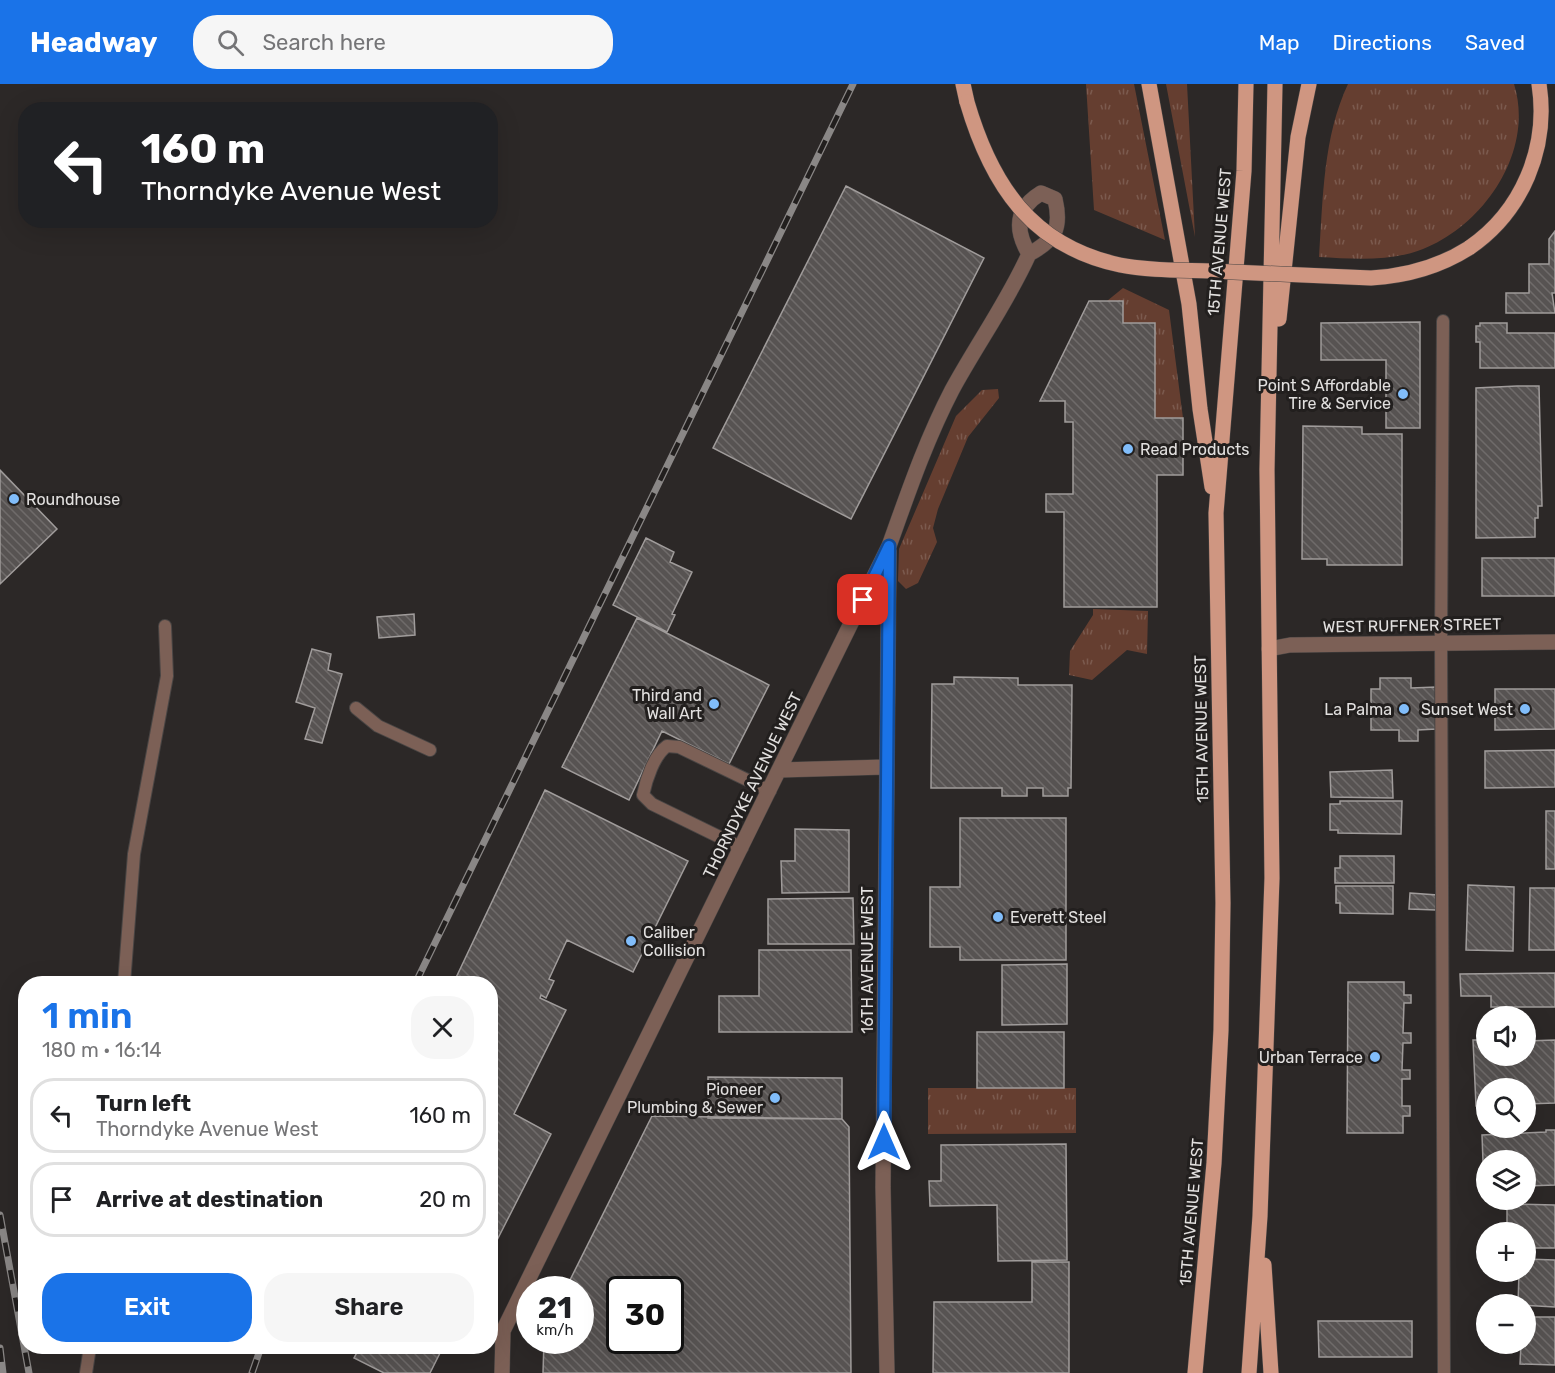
<!DOCTYPE html>
<meta charset="utf-8">
<style>
body{margin:0;font-family:Rubik,sans-serif;background:#f6f6f6;color:#202124;height:100vh;display:flex;flex-direction:column;font-size:22px;white-space:nowrap}
*{box-sizing:border-box;margin:0}
p{font-size:20px;color:#757577}
.icon{flex:none;width:33px;height:33px;fill:none;stroke:currentColor;stroke-width:2;stroke-linecap:round;stroke-linejoin:round}
.map{position:relative;flex:1;overflow:hidden}
.side{position:absolute;left:18px;top:892px;width:480px;height:378px;display:flex;flex-direction:column;background:#fff;border-radius:24px;box-shadow:0 6px 24px #0002}
.side>*{flex:none}
.top-card{position:absolute;left:18px;top:18px;width:480px;height:126px;border-radius:24px;box-shadow:0 6px 24px #0002;background:#202124;color:#fff;overflow:hidden}
.buttons{position:absolute;left:1476px;top:922px;display:grid;gap:12px}
.buttons a{display:grid;place-items:center;width:60px;height:60px;border-radius:50%;background:#fff;box-shadow:0 6px 24px #0002;font-size:30px}
.speed{position:absolute;left:516px;top:1192px;display:flex;gap:12px;font-size:30px;font-weight:700;text-align:center}
.speed>*{display:grid;place-content:center;width:78px;height:78px;border-radius:50%;background:#fff;box-shadow:0 6px 24px #0002;line-height:1}
.speed small{font-size:15px;font-weight:400}
.speed .limit{border:3px solid #111;border-radius:9px;background:#fff;color:#111}
.pin{position:absolute;display:grid;place-items:center;width:51px;height:51px;color:#fff;margin:-26px;border-radius:12px;box-shadow:0 3px 9px #0006}
.me{position:absolute;width:66px;margin:-33px;rotate:0deg;stroke-linejoin:round;filter:drop-shadow(0 0 4px #0008)}
.turn{display:flex;align-items:center;gap:21px;height:126px;padding:0 24px;font-size:27px}
.turn .icon{width:78px;height:78px;stroke-width:2.5}
.turn b{display:block;font-size:42px;line-height:51px}
.round{display:grid;place-items:center;flex:none;width:63px;height:63px;border-radius:24px;background:#f6f6f6}
.overview{display:flex;align-items:center;justify-content:space-between;height:102px;padding:0 24px}
h1{font-size:36px;font-weight:600;line-height:45px;color:#1a73e8}
.primary-button{display:flex;gap:12px;margin-top:auto;padding:12px 24px}
.primary-button a{flex:1;height:69px;border-radius:24px;background:#1a73e8;color:#fff;font-size:24px;font-weight:600;line-height:69px;text-align:center}
.primary-button a+a{background:#f6f6f6;color:#202124}
ul{padding:0;list-style:none}
li{display:flex;align-items:center;gap:18px;height:75px;margin:0 12px 9px;padding:0 12px;border:3px solid #e0e0e0;border-radius:24px}
li div{flex:1}
li b{display:block;font-size:22px}
li em{font-style:normal}
header{display:flex;align-items:center;gap:36px;box-sizing:border-box;height:84px;padding:0 30px;background:#1a73e8;color:#fff}
header strong{font-size:28px}
nav{display:flex;gap:33px;margin-inline-start:auto;font-size:21px}
.search{width:420px;height:54px;background:#f6f6f6;display:flex;align-items:center;gap:15px;box-sizing:border-box;padding:0 21px;border-radius:24px;color:#757577;font-size:22px}
.map>svg:first-child{display:block}
.grass{fill:url(#grass-tufts)}
.building{fill:url(#building-back-hatch);stroke:#a09c9b;stroke-width:1.5;fill-rule:evenodd}
.lines{fill:none;stroke-linecap:round;stroke-linejoin:round}
.service-casing{stroke:#494544;stroke-width:14}
.minor-casing{stroke:#494544;stroke-width:16}
.primary-casing{stroke:#494544;stroke-width:16}
.service{stroke:#7c6056;stroke-width:12}
.minor{stroke:#7c6056;stroke-width:15}
.primary{stroke:#cf9681;stroke-width:15}
.rail-casing{stroke:#8a8786;stroke-width:7}
.rail{stroke:#221f1e;stroke-width:4.5;stroke-dasharray:14;stroke-linecap:butt}
.primary-bridge-casing{stroke:#494544;stroke-width:16;stroke-linecap:butt}
.primary-bridge{stroke:#cf9681;stroke-width:15}
.route-casing{stroke:#114b97;stroke-width:15}
.route{stroke:#1a73e8;stroke-width:10}
.poi-dot{fill:#81bdfa;stroke:#221f1e;stroke-width:2}
.labels{text-anchor:middle;stroke-width:6;stroke-linejoin:round;paint-order:stroke}
.street-label{font-size:16px;fill:#e2e0df;stroke:#221f1e}
.poi-label{font-size:16px;fill:#e2e0df;stroke:#221f1e;text-anchor:end}
</style>
<header>
<strong>Headway</strong>
<div class="search"><svg class="icon" aria-label="search" viewBox="0 0 24 24"><circle cx="10" cy="10" r="6"/><path d="M15 15l6 6"/></svg>Search here</div>
<nav><a>Map</a><a>Directions</a><a>Saved</a></nav>
</header>
<div class="map">
<svg width="1555" height="1289" viewBox="0 0 1555 1289">
<defs>
<pattern id="grass-tufts" width="24" height="20" patternUnits="userSpaceOnUse" patternTransform="scale(1.5)"><rect width="24" height="20" fill="#653e30"/><path d="M3 7l-1-3M5 7V3M7 7l1-3M15 17l-1-3M17 17v-4M19 17l1-3" fill="none" stroke="#7b5a4e"/></pattern>
<pattern id="building-back-hatch" width="6" height="6" patternUnits="userSpaceOnUse" patternTransform="scale(1.5)"><rect width="6" height="6" fill="#575352"/><path d="M-1 5l2 2M0 0l6 6M5-1l2 2" fill="none" stroke="#6f6b6a"/></pattern>
</defs>
<rect width="100%" height="100%" fill="#2c2827"/>
<path class="grass" d="M1086 0H1134L1165 156 1094 126Z
M1166 0H1187L1195 153Z
M1348 0H1514C1535 67 1484 141 1423 165 1390 178 1353 175 1319 173 1323 115 1323 53 1348 0Z
M1123 204 1169 226 1183 334H1155L1123 239V217H1107Z
M998 305 999 314 968 353 938 425 933 444 937 458 918 499 906 505 898 497 899 465 956 332 982 306Z
M1093 525 1148 527 1147 570 1127 566 1092 596 1069 591 1070 567 1093 531Z
M928 1004H1076V1049L928 1050Z"/>
<path class="building" d="M846 102 984 174 851 435 713 364Z
M1555 147V209H1552L1555 229H1506V209H1529V180H1549V155Z
M1089 217H1123V239H1155V334H1183V391H1157V523H1064V428H1046V410H1073V338H1065V317H1040Z
M1420 238V344H1386V276H1321V239Z
M1480 239H1507V249H1555V284H1480V258H1476V242H1480Z
M1517 302H1539L1542 422H1538V434H1535V453L1476 454V304Z
M1303 342 1362 343V350H1402V481H1327V475H1302Z
M0 386 57 445 0 500Z
M646 454 674 468 670 478 692 488 672 530 675 531 667 548 613 521Z
M1482 474H1555V512H1482Z
M414 530 415 551 379 554 377 533Z
M637 534 769 601 729 680 662 647 629 716 562 683Z
M312 565 331 570 328 586 342 590 322 659 305 655 315 624 296 618Z
M954 593 1018 594V601H1072L1071 704H1068V712H1043V704H1027V712H1002V704H931L932 600H954Z
M1380 594H1411V604L1436 603V645L1418 646V657H1399V646H1371V605H1380Z
M1495 605H1555V645L1495 646Z
M1555 666V703L1485 704V667Z
M1392 686 1393 714 1331 713 1330 688Z
M545 706 688 777 633 888 567 856 549 895 554 897 546 914 541 911 540 914 566 926 514 1030 551 1050 490 1170V900H453Z
M1340 717H1402L1401 750 1338 749V746H1330V720H1340Z
M1546 727H1555V785H1546Z
M960 734H1066V876H960V863H930V803H960Z
M795 745 849 746V808L782 809 781 777H795Z
M1340 772H1394V799H1335V784H1340Z
M1468 801 1514 803 1513 867 1466 866Z
M1336 802H1393V830L1340 829V819H1336Z
M1530 804H1555V866H1529Z
M1410 809 1437 811 1436 826 1409 825Z
M853 814 854 860H768V815Z
M759 866H851L852 948H719V912H759Z
M1067 880V940L1002 941V881Z
M1555 889V923H1491V912H1461L1460 890Z
M1348 898H1404V911H1411V919H1404L1403 949H1411V959H1403L1402 986H1410V995H1402V1022H1410V1032H1403V1049H1347Z
M977 948H1064V1004H977Z
M1473 956H1486V972H1526V957L1555 956V1019L1526 1020V1005H1486V1021L1476 1022Z
M708 993 842 994V1035L708 1034Z
M652 1032 842 1035 849 1043 851 1289H543L544 1257H580V1206H565ZM620 1206H670V1257H620Z
M1546 1046H1555V1101L1526 1102V1077H1486V1104H1484L1482 1051 1546 1048Z
M1066 1060 1067 1176 998 1177 997 1121 930 1122 929 1097H941V1061Z
M1507 1120 1555 1121V1164H1526V1149H1507Z
M1526 1175 1555 1176V1223L1518 1221 1519 1188H1526Z
M1032 1178H1069V1289H933L934 1218H1032Z
M1526 1233H1555V1281L1520 1280 1521 1260H1526Z
M1318 1237H1412V1273H1319Z
M360 1263H443L430 1289H384L354 1274Z"/>
<g class="lines">
<defs>
<path id="service" d="M1443 237 1441 558 1444 1289
M356 624 378 642 430 666
M742 764 652 720 643 711C646 696 654 671 667 662L679 663 770 707
M124 900 134 770 167 592 165 542
M86 1289 90 1263"/>
<path id="minor" d="M1269 565 1290 561 1555 558
M780 686 885 683
M502 1289 503 1247 889 462C908 409 926 356 952 306 977 260 1008 217 1029 170 1015 146 1015 125 1041 109L1055 115C1062 145 1055 156 1029 170
M887 1289 883 1103 889 467"/>
<path id="primary" d="M963 0 967 18
M1149 0 1189 220 1200 325 1212 403
M1469 164C1522 128 1549 64 1539 0
M1279 235 1298 53 1309 0
M1264 1181 1271 1289
M1195 1289 1214 1079 1221 946 1223 819 1216 429 1244 87 1246 0
M1249 1289 1260 1132 1272 794 1267 386 1275 0"/>
</defs>
<use href="#service" class="service-casing"/>
<use href="#minor" class="minor-casing"/>
<use href="#primary" class="primary-casing"/>
<use href="#service" class="service"/>
<use href="#minor" class="minor"/>
<use href="#primary" class="primary"/>
<defs>
<path id="rail" d="M415 900 853 0
M0 1131 29 1289
M0 1264 3 1289
M252 1289 261 1263"/>
</defs>
<use href="#rail" class="rail-casing"/>
<use href="#rail" class="rail"/>
<defs>
<path id="primary-bridge" d="M967 18C991 100 1031 162 1120 181 1150 187 1181 186 1211 187 1264 189 1318 192 1371 194 1407 192 1439 183 1469 164"/>
</defs>
<use href="#primary-bridge" class="primary-bridge-casing"/>
<use href="#primary-bridge" class="primary-bridge"/>
</g>
<g class="lines">
<defs>
<path id="route" d="M863 516 889 462 884 1058"/>
</defs>
<use href="#route" class="route-casing"/>
<use href="#route" class="route"/>
</g>
<g class="poi-dot">
<circle cx="1403" cy="310" r="6"/>
<circle cx="1128" cy="365" r="6"/>
<circle cx="14" cy="415" r="6"/>
<circle cx="714" cy="620" r="6"/>
<circle cx="1404" cy="625" r="6"/>
<circle cx="1525" cy="625" r="6"/>
<circle cx="998" cy="833" r="6"/>
<circle cx="631" cy="857" r="6"/>
<circle cx="1375" cy="973" r="6"/>
<circle cx="775" cy="1014" r="6"/>
</g>
<g class="labels">
<g class="street-label">
<text transform="translate(1219 158) rotate(-85)" y="6">15TH AVENUE WEST</text>
<text transform="translate(1412 541) rotate(-1)" y="6">WEST RUFFNER STREET</text>
<text transform="translate(1201 645) rotate(-91)" y="6">15TH AVENUE WEST</text>
<text transform="translate(752 701) rotate(-64)" y="6">THORNDYKE AVENUE WEST</text>
<text transform="translate(867 876) rotate(-90)" y="6">16TH AVENUE WEST</text>
<text transform="translate(1191 1128) rotate(-85)" y="6">15TH AVENUE WEST</text>
</g>
<g class="poi-label">
<text x="1391" y="307">Point S Affordable<tspan x="1391" dy="18">Tire &amp; Service</tspan></text>
<text x="1140" y="371" text-anchor="start">Read Products</text>
<text x="26" y="421" text-anchor="start">Roundhouse</text>
<text x="702" y="617">Third and<tspan x="702" dy="18">Wall Art</tspan></text>
<text x="1392" y="631">La Palma</text>
<text x="1513" y="631">Sunset West</text>
<text x="1010" y="839" text-anchor="start">Everett Steel</text>
<text x="643" y="854" text-anchor="start">Caliber<tspan x="643" dy="18">Collision</tspan></text>
<text x="1363" y="979">Urban Terrace</text>
<text x="763" y="1011">Pioneer<tspan x="763" dy="18">Plumbing &amp; Sewer</tspan></text>
</g>
</g>
</svg>
<div class="buttons">
<a><svg class="icon" aria-label="sound" viewBox="0 0 24 24"><path d="M4 9h4l5-4v14l-5-4H4zM17 9q2 3 0 6"/></svg></a>
<a><svg class="icon" aria-label="search" viewBox="0 0 24 24"><circle cx="10" cy="10" r="6"/><path d="M15 15l6 6"/></svg></a>
<a><svg class="icon" aria-label="layers" viewBox="0 0 24 24"><path d="M12 4l9 5-9 5-9-5zM3 14l9 5 9-5"/></svg></a>
<a>+</a>
<a>−</a>
</div>
<div class="speed"><div>21<small>km/h</small></div><div class="limit">30</div></div>
<div class="pin" style="left:863px;top:516px;background:#d93025"><svg class="icon" aria-label="arrive" viewBox="0 0 24 24"><path d="M6 21V4h12l-3 4 3 4H6"/></svg></div>
<svg class="me" style="left:884px;top:1058px" viewBox="-20 -20 40 40"><path d="M0-17L14 15 0 8-14 15z" fill="#1a73e8" stroke="#fff" stroke-width="4"/></svg>
<div class="top-card">
<div class="turn"><svg class="icon" aria-label="left" viewBox="0 0 24 24"><path d="M17 20v-9H6M10 6l-5 5 5 5"/></svg><div><b>160 m</b>Thorndyke Avenue West</div></div>
</div>
<section class="side">
<div class="overview"><div><h1>1 min</h1><p>180 m · 16:14</p></div><a class="round"><svg class="icon" aria-label="close" viewBox="0 0 24 24"><path d="M6 6l12 12M18 6L6 18"/></svg></a></div>
<ul>
<li><svg class="icon" aria-label="left" viewBox="0 0 24 24"><path d="M17 20v-9H6M10 6l-5 5 5 5"/></svg><div><b>Turn left</b><p>Thorndyke Avenue West</p></div><em>160 m</em></li>
<li><svg class="icon" aria-label="arrive" viewBox="0 0 24 24"><path d="M6 21V4h12l-3 4 3 4H6"/></svg><div><b>Arrive at destination</b></div><em>20 m</em></li>
</ul>
<div class="primary-button"><a>Exit</a><a>Share</a></div>
</section>
</div>
